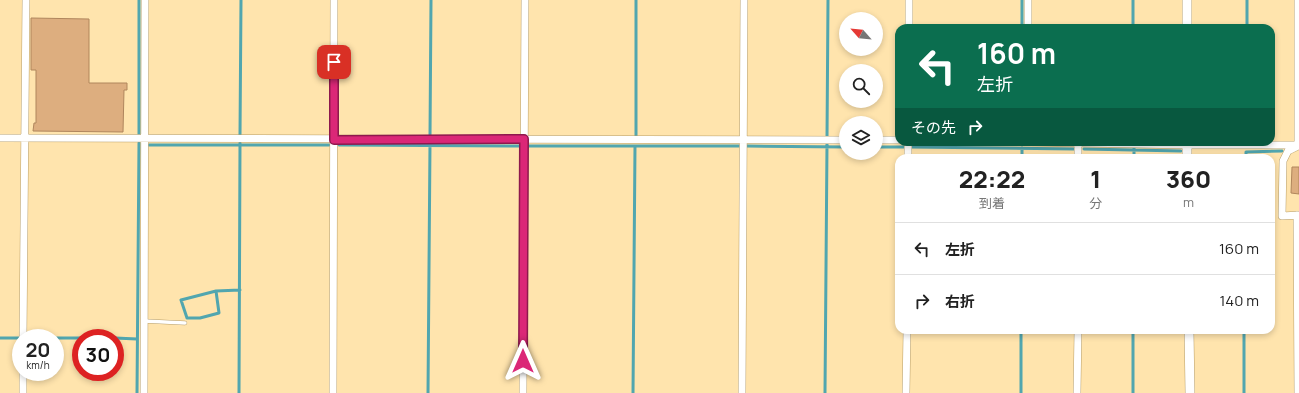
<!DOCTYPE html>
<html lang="ja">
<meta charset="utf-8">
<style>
body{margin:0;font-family:Manrope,"Noto Sans JP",sans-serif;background:#f2f2f2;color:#222;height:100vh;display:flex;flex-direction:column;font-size:15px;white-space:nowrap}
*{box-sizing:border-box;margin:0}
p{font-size:13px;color:#767676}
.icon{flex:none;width:22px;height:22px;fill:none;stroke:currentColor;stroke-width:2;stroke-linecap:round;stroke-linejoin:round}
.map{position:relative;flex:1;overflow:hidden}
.sheet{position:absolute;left:895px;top:154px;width:380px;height:180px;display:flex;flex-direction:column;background:#fff;border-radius:12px;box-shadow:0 2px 6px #0003}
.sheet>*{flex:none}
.top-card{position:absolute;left:895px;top:24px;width:380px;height:122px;border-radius:12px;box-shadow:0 2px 6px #0003;background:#0b6e4f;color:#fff;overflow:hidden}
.needle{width:26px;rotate:297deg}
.tools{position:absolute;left:839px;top:12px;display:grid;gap:8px}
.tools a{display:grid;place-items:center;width:44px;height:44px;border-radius:50%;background:#fff;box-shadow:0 2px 6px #0003;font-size:20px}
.speed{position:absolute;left:12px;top:329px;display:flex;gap:8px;font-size:20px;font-weight:700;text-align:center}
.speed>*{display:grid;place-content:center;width:52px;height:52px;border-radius:50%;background:#fff;box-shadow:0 2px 6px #0003;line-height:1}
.speed small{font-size:10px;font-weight:400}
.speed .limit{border:6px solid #d22;background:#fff;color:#111}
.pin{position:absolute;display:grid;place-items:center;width:34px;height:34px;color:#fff;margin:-17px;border-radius:8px;box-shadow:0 2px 6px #0006}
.me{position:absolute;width:44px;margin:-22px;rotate:0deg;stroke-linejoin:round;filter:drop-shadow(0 0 3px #0008)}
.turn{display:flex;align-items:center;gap:14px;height:84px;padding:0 16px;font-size:18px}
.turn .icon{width:52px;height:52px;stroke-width:2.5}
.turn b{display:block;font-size:28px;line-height:34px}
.then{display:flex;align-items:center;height:38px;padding:0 16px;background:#0003;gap:8px;font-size:15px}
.eta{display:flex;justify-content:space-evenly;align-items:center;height:68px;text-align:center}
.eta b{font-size:24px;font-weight:800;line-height:28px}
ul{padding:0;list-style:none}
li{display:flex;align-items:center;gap:12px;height:52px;padding:0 16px;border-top:1px solid #e0e0e0}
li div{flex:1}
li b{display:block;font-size:15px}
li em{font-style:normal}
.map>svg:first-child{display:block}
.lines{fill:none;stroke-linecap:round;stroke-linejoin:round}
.stream{stroke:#51a6af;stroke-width:3}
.building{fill:#ddae7f;stroke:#b0865d}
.service-casing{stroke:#b79e69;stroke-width:4.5}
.minor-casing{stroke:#b79e69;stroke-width:8}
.tertiary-casing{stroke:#b79e69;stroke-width:10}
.service{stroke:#fff;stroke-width:3.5}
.minor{stroke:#fff;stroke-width:7}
.tertiary{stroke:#fff;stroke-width:9}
.route-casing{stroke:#8e194d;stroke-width:10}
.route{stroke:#db2777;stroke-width:7}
</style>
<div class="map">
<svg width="1299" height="393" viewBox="0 0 1299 393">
<rect width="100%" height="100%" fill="#ffe4ad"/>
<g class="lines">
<path class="stream" d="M1022 28V0
M1133 28V0
M1247 28V0
M139 135V0
M240 135 241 0
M430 136 431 0
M636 137V0
M827 138 828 0
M149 145H329
M339 145 520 146
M529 146H739
M747 146 846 147
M876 147H904
M911 147 1075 149
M1134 148V158
M1084 149 1181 151
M1022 158V148
M1246 158V152L1282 151
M216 291 219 313 200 318H187L181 300 216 291 240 290
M0 338H21
M55 338H81
M115 338 137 339
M137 393 139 143
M239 393 240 143
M428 393 430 143
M633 393 635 146
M825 393 827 144
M1021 393V330
M1133 393V330
M1244 393V330"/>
</g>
<path class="building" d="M31 18 89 19V83H127V90H124L123 132 33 131 34 123H36V70H31Z
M1292 167H1299V194L1291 193Z"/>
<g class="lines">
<defs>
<path id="service" d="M144 321 185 323"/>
<path id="minor" d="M1298 0V146L1288 151 1283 161 1282 216 1299 215
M909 28V0
M1028 28V0
M0 138 846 140
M876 140H899
M1031 142 1187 145H1299
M908 158V142
M1078 158V143
M1297 215 1298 393
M23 338 26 0
M23 393V372
M144 393 145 0
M333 393 334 0
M523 393 525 0
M742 393 744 0
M906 393 907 330
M1077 393 1078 330"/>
<path id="tertiary" d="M1187 0V28
M1187 142V158
M1189 330 1190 393"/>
</defs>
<use href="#service" class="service-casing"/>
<use href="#minor" class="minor-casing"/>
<use href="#tertiary" class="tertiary-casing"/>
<use href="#service" class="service"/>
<use href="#minor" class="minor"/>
<use href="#tertiary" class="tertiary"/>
</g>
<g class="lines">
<defs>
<path id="route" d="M334 62V140L524 139 523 361"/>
</defs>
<use href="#route" class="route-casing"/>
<use href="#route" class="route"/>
</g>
</svg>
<div class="tools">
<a><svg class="needle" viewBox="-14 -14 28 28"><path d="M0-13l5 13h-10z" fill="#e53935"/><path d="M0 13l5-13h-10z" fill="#767676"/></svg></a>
<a><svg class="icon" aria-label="search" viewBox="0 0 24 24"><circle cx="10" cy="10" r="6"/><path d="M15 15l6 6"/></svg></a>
<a><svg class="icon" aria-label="layers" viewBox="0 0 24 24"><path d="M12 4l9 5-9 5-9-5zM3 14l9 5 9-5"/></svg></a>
</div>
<div class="speed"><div>20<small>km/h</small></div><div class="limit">30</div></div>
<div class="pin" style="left:334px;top:62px;background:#d93025"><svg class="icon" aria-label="arrive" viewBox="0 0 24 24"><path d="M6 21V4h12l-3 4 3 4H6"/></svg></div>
<svg class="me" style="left:523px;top:361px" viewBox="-20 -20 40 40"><path d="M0-17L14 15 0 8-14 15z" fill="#db2777" stroke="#fff" stroke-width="4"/></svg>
<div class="top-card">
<div class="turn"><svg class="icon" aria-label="left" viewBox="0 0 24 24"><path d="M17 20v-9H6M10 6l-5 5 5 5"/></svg><div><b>160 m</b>左折</div></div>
<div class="then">その先<svg class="icon" aria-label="right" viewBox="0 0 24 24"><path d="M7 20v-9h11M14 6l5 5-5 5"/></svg></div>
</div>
<section class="sheet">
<div class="eta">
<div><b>22:22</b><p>到着</p></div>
<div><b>1</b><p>分</p></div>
<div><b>360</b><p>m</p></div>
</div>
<ul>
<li><svg class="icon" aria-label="left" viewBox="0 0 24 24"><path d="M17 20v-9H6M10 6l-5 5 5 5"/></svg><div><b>左折</b></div><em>160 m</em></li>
<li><svg class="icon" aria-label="right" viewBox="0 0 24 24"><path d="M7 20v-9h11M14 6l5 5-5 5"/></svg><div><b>右折</b></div><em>140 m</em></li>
</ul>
</section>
</div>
